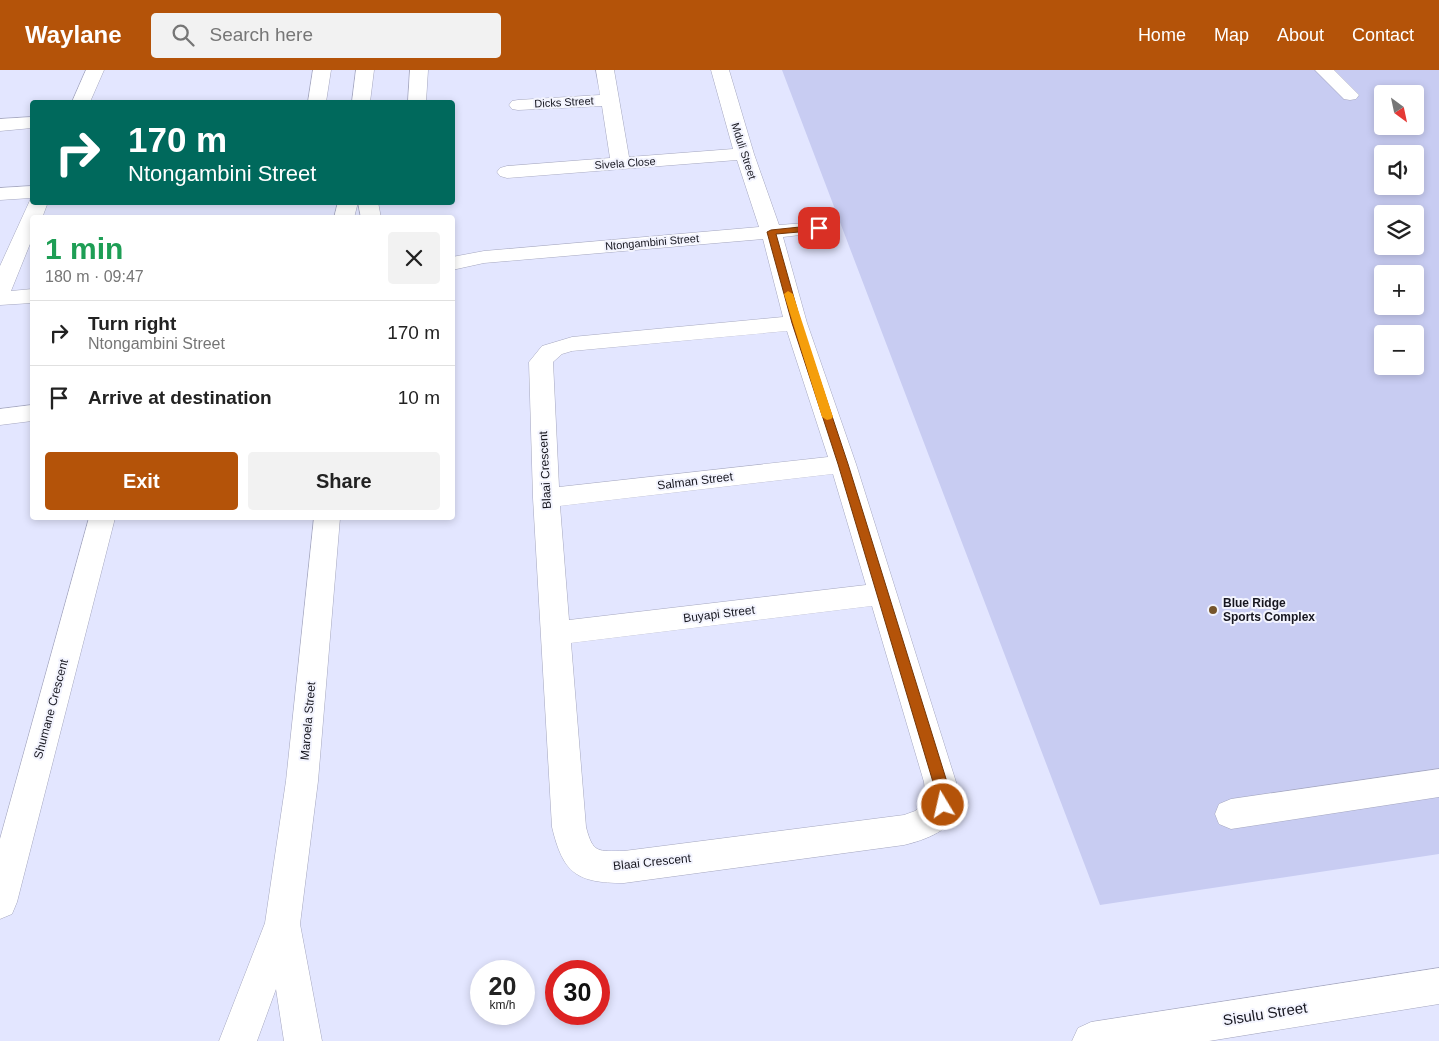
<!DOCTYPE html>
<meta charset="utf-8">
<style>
body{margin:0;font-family:Arial,sans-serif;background:#f2f2f2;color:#222;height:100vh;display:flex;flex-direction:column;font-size:19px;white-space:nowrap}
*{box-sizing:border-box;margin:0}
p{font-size:16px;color:#767676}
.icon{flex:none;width:28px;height:28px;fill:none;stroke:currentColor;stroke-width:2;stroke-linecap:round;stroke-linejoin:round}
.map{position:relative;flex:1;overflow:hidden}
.side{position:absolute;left:30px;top:145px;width:425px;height:305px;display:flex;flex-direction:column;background:#fff;border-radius:5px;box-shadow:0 2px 8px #0003}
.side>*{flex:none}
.hud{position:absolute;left:30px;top:30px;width:425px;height:105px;border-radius:5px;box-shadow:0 2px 8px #0003;background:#00695c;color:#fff;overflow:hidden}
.needle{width:32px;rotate:147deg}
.controls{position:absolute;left:1374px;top:15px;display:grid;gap:10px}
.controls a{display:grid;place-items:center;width:50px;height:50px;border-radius:5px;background:#fff;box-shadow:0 2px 8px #0003;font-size:25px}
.speed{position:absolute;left:470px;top:890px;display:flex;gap:10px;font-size:25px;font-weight:700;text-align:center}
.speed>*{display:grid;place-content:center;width:65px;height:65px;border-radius:50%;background:#fff;box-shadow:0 2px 8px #0003;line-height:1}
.speed small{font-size:12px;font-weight:400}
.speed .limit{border:8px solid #d22;background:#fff;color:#111}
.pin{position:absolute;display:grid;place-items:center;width:42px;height:42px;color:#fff;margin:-21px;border-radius:10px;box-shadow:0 2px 8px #0006}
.me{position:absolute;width:55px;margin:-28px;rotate:351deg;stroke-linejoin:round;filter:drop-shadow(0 0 4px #0008)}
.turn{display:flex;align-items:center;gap:18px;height:105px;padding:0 15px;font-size:22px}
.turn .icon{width:65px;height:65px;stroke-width:2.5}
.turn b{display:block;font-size:35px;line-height:42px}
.round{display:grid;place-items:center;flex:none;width:52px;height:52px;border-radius:5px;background:#f2f2f2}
.head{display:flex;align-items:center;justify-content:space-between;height:85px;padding:0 15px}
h1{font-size:30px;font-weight:800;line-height:38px;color:#1e9e55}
.cta{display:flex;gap:10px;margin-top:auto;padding:10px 15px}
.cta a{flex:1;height:58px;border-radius:5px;background:#b45309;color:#fff;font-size:20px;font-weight:800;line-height:58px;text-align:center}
.cta a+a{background:#f2f2f2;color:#222}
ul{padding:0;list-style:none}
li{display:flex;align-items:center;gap:15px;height:65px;padding:0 15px;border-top:1px solid #e0e0e0}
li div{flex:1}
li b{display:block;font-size:19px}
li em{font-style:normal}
header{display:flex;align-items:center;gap:30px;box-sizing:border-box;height:70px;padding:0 25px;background:#b45309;color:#fff}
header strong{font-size:24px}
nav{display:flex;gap:28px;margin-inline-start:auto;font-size:18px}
.search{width:350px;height:45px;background:#f2f2f2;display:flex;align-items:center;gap:12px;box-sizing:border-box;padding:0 18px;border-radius:5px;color:#767676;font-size:19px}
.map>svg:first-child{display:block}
.green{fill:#c8ccf2;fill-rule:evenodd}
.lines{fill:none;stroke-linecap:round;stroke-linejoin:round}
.minor-casing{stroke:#a5a7bf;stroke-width:1}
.minor{fill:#fff;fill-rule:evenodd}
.route{fill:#b45309;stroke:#753606}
.slow{fill:#f59e0b}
.poi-dot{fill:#76552c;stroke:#f3f4fe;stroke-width:2}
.labels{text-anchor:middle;stroke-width:4;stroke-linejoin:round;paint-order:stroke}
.far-street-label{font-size:11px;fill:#16161f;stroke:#f3f4fe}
.street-label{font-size:12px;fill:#16161f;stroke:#f3f4fe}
.poi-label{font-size:12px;font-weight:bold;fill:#16161f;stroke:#f3f4fe;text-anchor:start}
.near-street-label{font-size:15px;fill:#16161f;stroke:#f3f4fe}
</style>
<header>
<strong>Waylane</strong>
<div class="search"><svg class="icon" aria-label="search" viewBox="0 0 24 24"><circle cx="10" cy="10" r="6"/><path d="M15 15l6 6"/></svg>Search here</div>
<nav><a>Home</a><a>Map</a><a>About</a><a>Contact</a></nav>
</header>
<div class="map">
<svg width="1439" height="971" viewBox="0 0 1439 971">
<rect width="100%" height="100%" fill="#e3e6ff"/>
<path class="green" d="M782 0H1439V784L1100 835ZM1382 24H1415V56H1382ZM1382 84H1415V116H1382ZM1382 144H1415V176H1382ZM1382 204H1415V236H1382ZM1382 264H1415V296H1382Z"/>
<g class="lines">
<defs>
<path id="minor" d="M86 0H104L90 32H72Z
M313 0H331L326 32H308Z
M356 0H374L370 32H352Z
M410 0H428L426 32H408Z
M596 0H614L629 87 733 79 711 0H729L754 84 779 155 819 152 826 154 829 158 826 162 783 167 807 253 856 394 956 712C957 719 960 729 959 736 954 760 925 770 904 775L624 813C576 813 563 803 552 757L533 428 529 292 542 276 572 267 783 247 763 169 484 193 452 200V187L484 181 759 157 737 90 507 108 500 106 497 102 500 98 507 96 610 88 602 36 518 40 512 39 509 35 512 31 518 30 600 25ZM787 261 828 387 559 417 553 292 562 284 572 281ZM833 404 866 515 569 550 560 436ZM872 536 924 712 926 732 915 741 904 745 624 781C598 781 593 784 586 757L571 573Z
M1315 0H1334L1359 25 1356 29 1350 30 1344 29Z
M32 47V58L0 61V49Z
M32 116V132H48L42 148H32V169L11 221 32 219V233L0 235V196L31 128 0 130V118Z
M338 132H358L354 148H334Z
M358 132H378L381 148H361Z
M32 335V351L0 355V339Z
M89 448H115L17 832 12 844 0 849V769Z
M314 448H340L318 711 300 854 322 971H284L276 919 257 971H219L265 853 286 711Z
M1439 699V727L1231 759 1219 754 1215 744 1219 734 1231 729Z
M1439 898V934L1209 971H1072L1078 958 1091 952Z"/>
</defs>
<use href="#minor" class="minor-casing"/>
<use href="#minor" class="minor"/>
</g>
<path class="route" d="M819 155 824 158 822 160 776 164 801 253 848 394 947 712 950 735 948 739 943 741 938 739 933 712 838 394 792 253 767 162 771 160Z"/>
<path class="slow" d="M788 221 793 224 833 347 831 349 827 350 822 347 784 224Z"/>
<circle class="poi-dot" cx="1213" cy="540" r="5"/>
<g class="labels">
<g class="far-street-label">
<text transform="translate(564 32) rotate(-3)" y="4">Dicks Street</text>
<text transform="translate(744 81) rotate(72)" y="4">Mduli Street</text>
<text transform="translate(625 93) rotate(-4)" y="4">Sivela Close</text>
<text transform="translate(652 172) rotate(-5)" y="4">Ntongambini Street</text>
</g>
<g class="street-label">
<text transform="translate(545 400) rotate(-93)" y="4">Blaai Crescent</text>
<text transform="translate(695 411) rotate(-7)" y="4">Salman Street</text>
<text transform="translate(719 544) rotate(-7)" y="4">Buyapi Street</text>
<text transform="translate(51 639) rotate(-75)" y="4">Shumane Crescent</text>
<text transform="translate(308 651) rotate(-85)" y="4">Maroela Street</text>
<text transform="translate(652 792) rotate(-6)" y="4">Blaai Crescent</text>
</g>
<g class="poi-label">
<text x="1223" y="537">Blue Ridge<tspan x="1223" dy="14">Sports Complex</tspan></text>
</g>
<g class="near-street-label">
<text transform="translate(1265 944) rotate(-9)" y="5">Sisulu Street</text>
</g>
</g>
</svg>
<div class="controls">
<a><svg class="needle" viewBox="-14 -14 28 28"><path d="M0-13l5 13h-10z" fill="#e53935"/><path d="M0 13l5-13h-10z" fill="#767676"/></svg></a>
<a><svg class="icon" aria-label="sound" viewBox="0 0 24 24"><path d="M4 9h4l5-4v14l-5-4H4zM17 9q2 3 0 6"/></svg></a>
<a><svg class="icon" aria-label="layers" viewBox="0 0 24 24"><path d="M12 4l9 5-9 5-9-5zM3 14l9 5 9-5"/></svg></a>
<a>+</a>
<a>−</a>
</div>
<div class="speed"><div>20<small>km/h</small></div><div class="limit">30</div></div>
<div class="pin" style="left:819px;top:158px;background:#d93025"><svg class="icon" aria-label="arrive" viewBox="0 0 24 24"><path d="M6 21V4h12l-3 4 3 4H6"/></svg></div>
<svg class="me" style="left:943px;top:735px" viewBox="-20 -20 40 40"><circle r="17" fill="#b45309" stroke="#fff" stroke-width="3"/><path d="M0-11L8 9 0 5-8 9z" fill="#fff"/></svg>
<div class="hud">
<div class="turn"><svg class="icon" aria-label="right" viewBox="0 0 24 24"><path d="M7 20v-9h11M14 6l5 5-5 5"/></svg><div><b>170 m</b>Ntongambini Street</div></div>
</div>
<section class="side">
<div class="head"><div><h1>1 min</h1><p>180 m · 09:47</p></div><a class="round"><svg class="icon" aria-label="close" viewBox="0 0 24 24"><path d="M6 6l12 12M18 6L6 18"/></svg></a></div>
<ul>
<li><svg class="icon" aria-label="right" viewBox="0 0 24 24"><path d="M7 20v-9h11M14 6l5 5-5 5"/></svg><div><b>Turn right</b><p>Ntongambini Street</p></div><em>170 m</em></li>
<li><svg class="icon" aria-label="arrive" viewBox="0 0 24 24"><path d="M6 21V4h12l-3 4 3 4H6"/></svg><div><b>Arrive at destination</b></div><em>10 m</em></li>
</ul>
<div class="cta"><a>Exit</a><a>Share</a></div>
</section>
</div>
